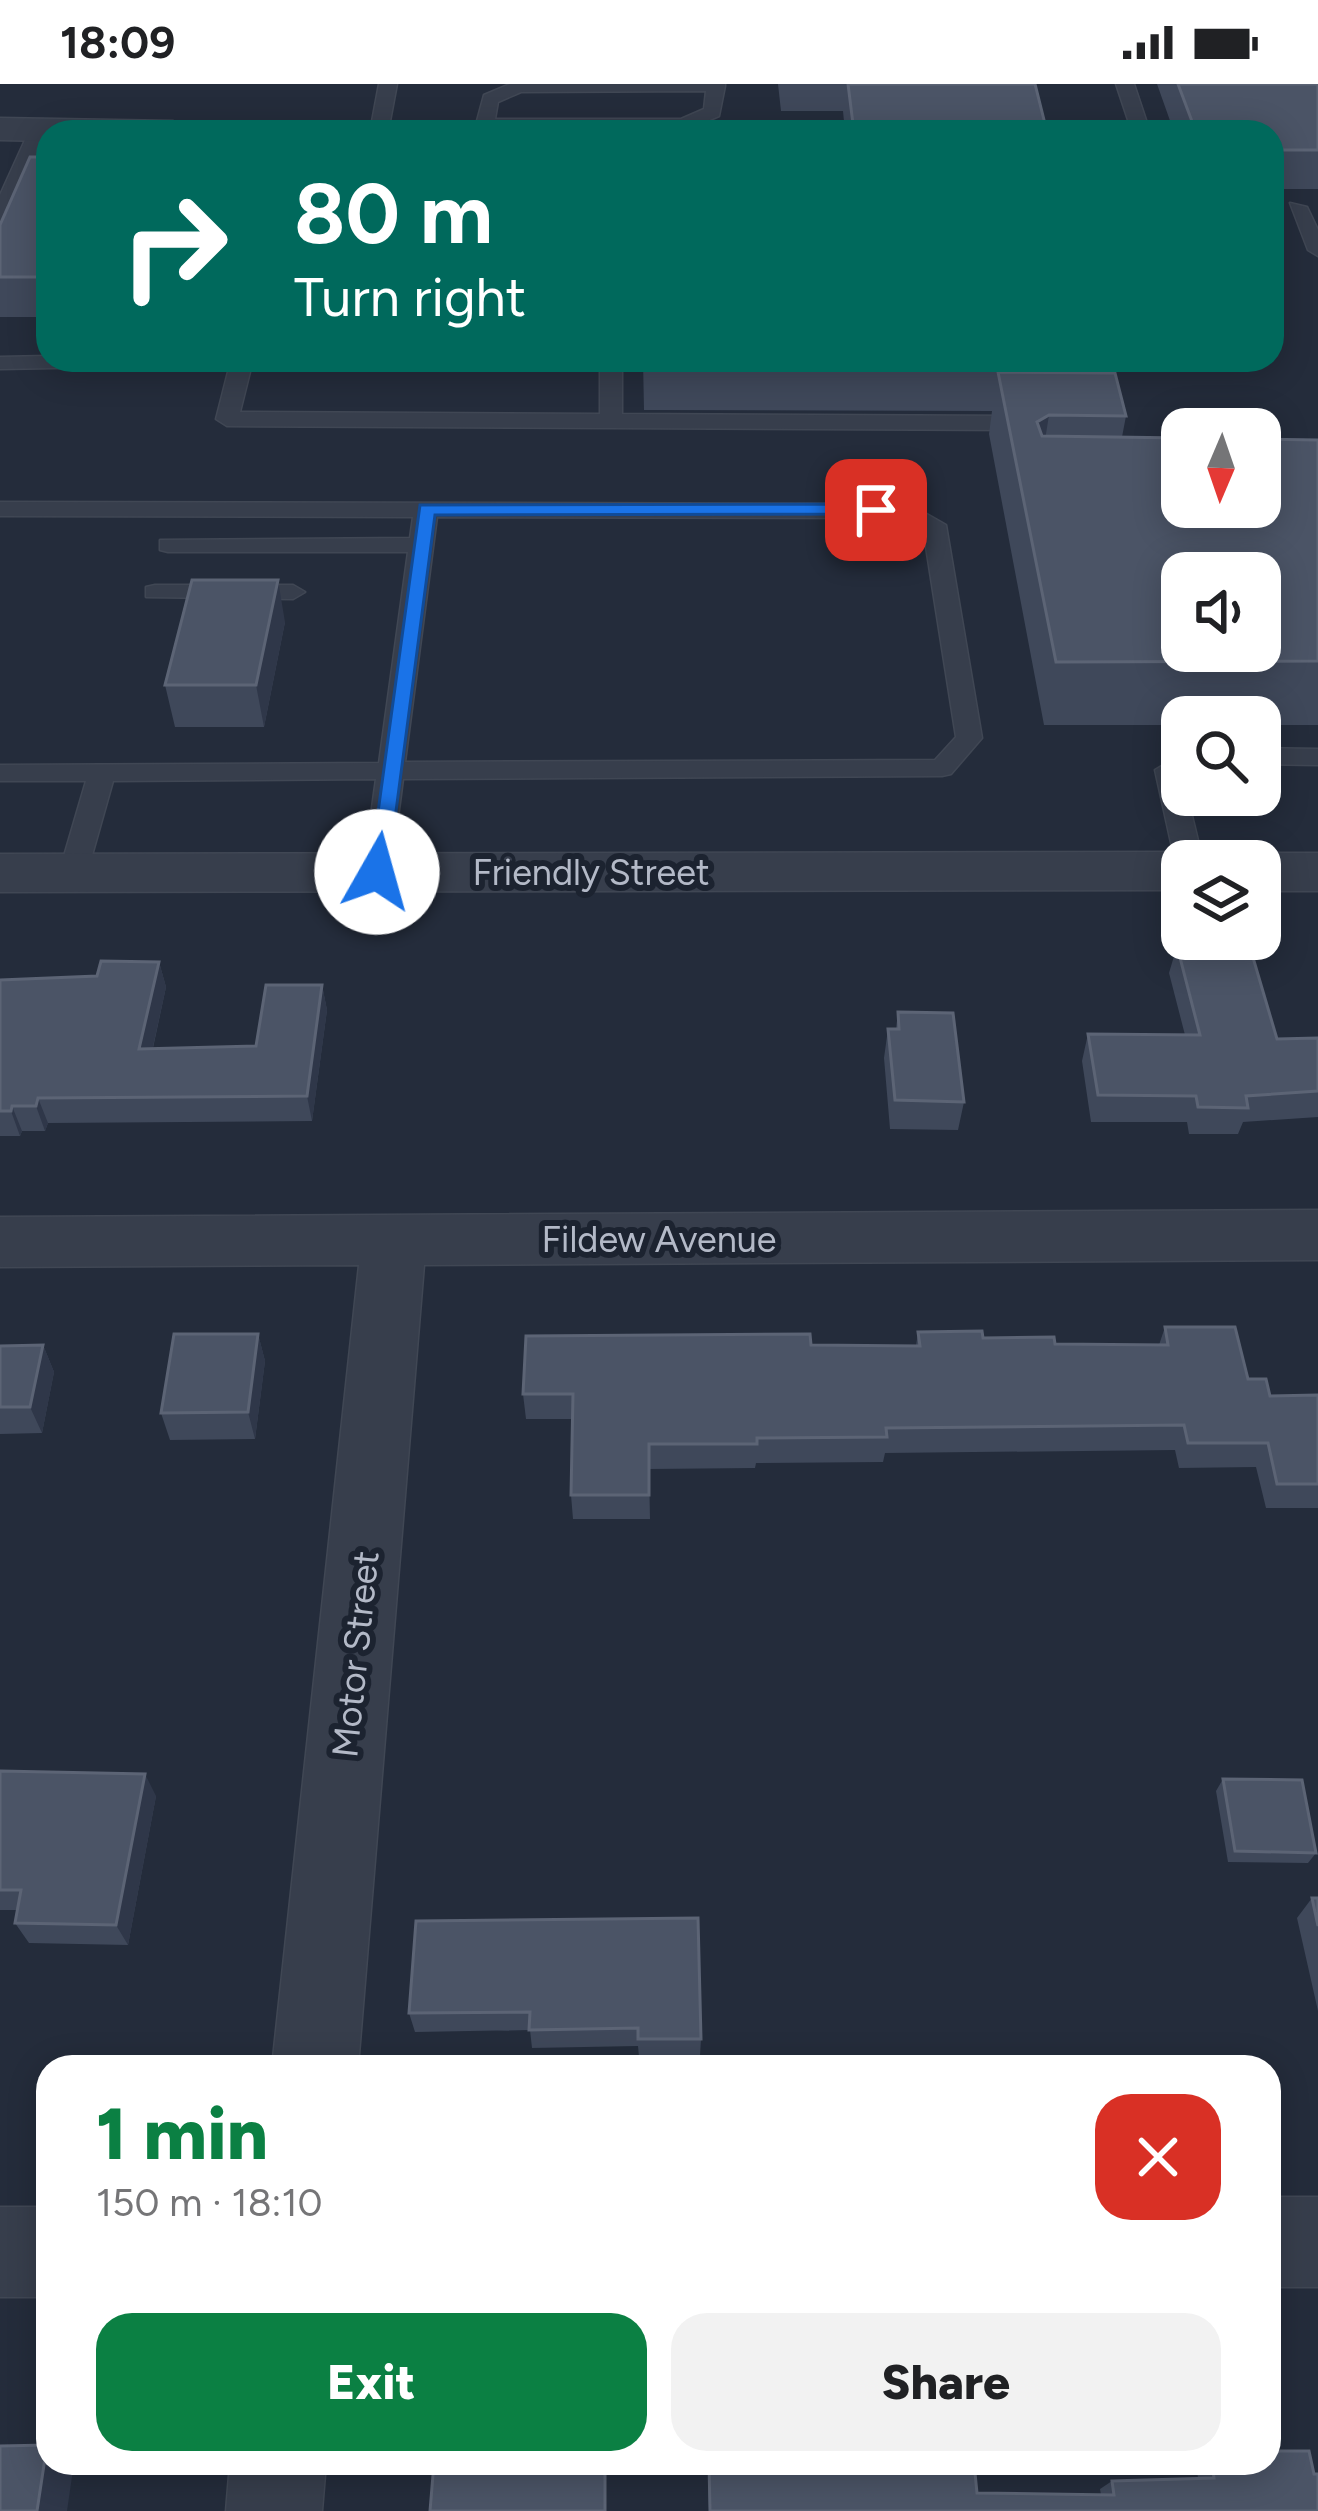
<!DOCTYPE html>
<meta charset="utf-8">
<style>
body{margin:0;font-family:Figtree,sans-serif;background:#f2f2f2;color:#202124;height:100vh;display:flex;flex-direction:column;font-size:45px;white-space:nowrap}
*{box-sizing:border-box;margin:0}
p{font-size:39px;color:#757577}
.icon{flex:none;width:66px;height:66px;fill:none;stroke:currentColor;stroke-width:2;stroke-linecap:round;stroke-linejoin:round}
.map{position:relative;flex:1;overflow:hidden}
.sheet{position:absolute;left:36px;top:1971px;width:1245px;height:420px;display:flex;flex-direction:column;background:#fff;border-radius:36px;box-shadow:0 6px 30px #0003}
.sheet>*{flex:none}
.hud{position:absolute;left:36px;top:36px;width:1248px;height:252px;border-radius:36px;box-shadow:0 6px 30px #0003;background:#00695c;color:#fff;overflow:hidden}
.needle{width:78px;rotate:182deg}
.controls{position:absolute;left:1161px;top:324px;display:grid;gap:24px}
.controls a{display:grid;place-items:center;width:120px;height:120px;border-radius:24px;background:#fff;box-shadow:0 6px 30px #0003;font-size:60px}
.pin{position:absolute;display:grid;place-items:center;width:102px;height:102px;color:#fff;margin:-51px;border-radius:24px;box-shadow:0 6px 18px #0006}
.me{position:absolute;width:132px;margin:-66px;rotate:7deg;stroke-linejoin:round;filter:drop-shadow(0 0 9px #0008)}
.turn{display:flex;align-items:center;gap:42px;height:252px;padding:0 60px;font-size:54px}
.turn .icon{width:156px;height:156px;stroke-width:2.5}
.turn b{display:block;font-size:84px;line-height:102px}
.round{display:grid;place-items:center;flex:none;width:126px;height:126px;border-radius:36px;background:#f2f2f2}
.headline{display:flex;align-items:center;justify-content:space-between;height:204px;padding:0 60px}
h1{font-size:72px;font-weight:800;line-height:90px;color:#0b8043}
.action{display:flex;gap:24px;margin-top:auto;padding:24px 60px}
.action a{flex:1;height:138px;border-radius:36px;background:#0b8043;color:#fff;font-size:48px;font-weight:800;line-height:138px;text-align:center}
.action a+a{background:#f2f2f2;color:#202124}
.status{display:flex;justify-content:space-between;align-items:center;height:84px;padding:0 60px;background:#fff;direction:ltr}
.status svg{height:33px;fill:currentColor}
.map>svg:first-child{display:block}
.lines{fill:none;stroke-linecap:round;stroke-linejoin:round}
.service-casing{stroke:#404754;stroke-width:3}
.minor-casing{stroke:#404754;stroke-width:3}
.service{fill:#373e4c;fill-rule:evenodd}
.minor{fill:#373e4c;fill-rule:evenodd}
.wall{fill:#3f485a}
.shaded-wall{fill:#2f3749}
.building{fill:#4b5466;stroke:#5c6475;stroke-width:3;fill-rule:evenodd}
.route{fill:#1a73e8;stroke:#114b97;stroke-width:3}
.labels{text-anchor:middle;stroke-width:12;stroke-linejoin:round;paint-order:stroke}
.street-label{font-size:36px;fill:#b3b9c7;stroke:#1c2330}
</style>
<div class="status"><b>18:09</b><svg viewBox="0 0 49 12"><path d="M0 12V9h3v3zM5 12V6h3v6zM10 12V3h3v9zM15 12V0h3v12zM26 1h20v11H26zM47 4h2v5h-2z"/></svg></div>
<div class="map">
<svg width="1318" height="2427" viewBox="0 0 1318 2427">
<rect width="100%" height="100%" fill="#242c3b"/>
<g class="lines">
<defs>
<path id="service" d="M379 0H397L388 48H370Z
M510 0H725V2L719 32 684 47 474 48 484 11ZM706 7 704 25 681 35H495L498 18 521 8Z
M1116 0H1134L1150 48H1132Z
M39 39 48 45 10 132 0 138V111L30 45Z
M1290 119 1307 123 1318 146V172L1308 166Z
M48 272V276H173L162 282 0 285V273Z
M231 276H253L240 328 600 330V276H622V330L1034 332 1045 339 1034 346 227 342 216 335Z
M0 418 909 420 946 441 982 654 951 690 942 692 403 695 391 788 377 797 363 788 376 695 113 697 87 789 73 798 59 789 86 697H0V681L379 679 408 468H168L160 466V456L410 454 413 433 0 432ZM437 433 904 434 923 444 956 653 935 676 405 678Z
M155 501H293L305 508 293 515 146 513V503Z
M1260 664 1318 665V681L1260 680Z
M1182 670V711H1187L1203 777H1182V784L1175 777 1155 686Z"/>
<path id="minor" d="M0 34 173 37 191 48H48V57L0 56Z
M1182 768 1203 777H1182V806L0 808V770Z
M1260 769H1318V807H1260V777H1239Z
M1318 1126V1176L424 1181 358 1983H272L359 1181 0 1183V1133Z
M1269 2113H1318V2203H1269Z
M0 2123H48V2213H0Z
M230 2379H326L322 2427H226Z"/>
</defs>
<use href="#service" class="service-casing"/>
<use href="#minor" class="minor-casing"/>
<use href="#service" class="service"/>
<use href="#minor" class="minor"/>
</g>
<path class="wall" d="M778 0H1035L1047 48H845L843 27H781Z
M1157 0H1318V105H1272V48H1174Z
M48 73V233H0V141Z
M643 276H1106L1105 288 1126 332 1122 353 1318 356V641H1260V633H1182V641H1044L989 350 992 327 644 326Z
M285 538 264 643H175L165 601Z
M1177 862 1277 955 1318 954V1033L1243 1038 1238 1050H1189L1187 1038H1091L1082 977 1088 950 1185 951 1169 889Z
M159 878 166 903 153 964 256 962 322 901 327 926 312 1037 48 1039 45 1047H22L20 1052H0V896L97 892Z
M898 928 964 1018 958 1046 890 1045 884 974 888 945H896Z
M1165 1243 1248 1295 1270 1312 1318 1311V1424H1266L1256 1383 1179 1384 1175 1366 885 1369 883 1378 756 1379 755 1384 649 1385 650 1435H573L571 1411 572 1335H526L523 1310 811 1261 916 1262 918 1248 1055 1260 1159 1261Z
M258 1250 265 1277 255 1355 170 1356 161 1329Z
M43 1261 54 1288 42 1349 0 1350V1262Z
M0 1687 156 1712 128 1861 29 1859 15 1839 17 1826H0Z
M1223 1695 1316 1769 1308 1779 1228 1778 1216 1707Z
M1312 1814H1318V1927L1297 1834Z
M416 1837 701 1955 700 1972 639 1973 638 1962 532 1964 530 1946 415 1948 409 1929Z
M708 2379H974L977 2409 1101 2411 1100 2405 1112 2397 1198 2394 1196 2379H1269L1314 2390 1318 2427H709Z"/>
<path class="shaded-wall" d="M1049 331 1039 394 1037 338Z
M278 496 285 538 264 643 256 601Z
M159 878 166 903 147 990 139 965Z
M322 901 327 926 312 1037 307 1012Z
M38 1014 48 1039 45 1047 36 1022Z
M12 1022 22 1047 20 1052 11 1027Z
M258 1250 265 1277 255 1355 248 1328Z
M43 1261 54 1288 42 1349 30 1323Z
M145 1690 156 1712 128 1861 116 1841Z
M47 2361 48 2379H74L67 2427H37Z"/>
<path class="building" d="M848 0H1035L1047 48H854Z
M1178 0H1318V66H1272V48H1196Z
M30 73H48V193H0V141Z
M768 276H1106L1107 277Z
M998 288 1115 289 1126 332 1049 331 1037 338 1042 352 1182 354V423H1260V355L1318 356V577L1056 578ZM1182 489H1260V567H1182Z
M192 496H278L256 601H165Z
M1249 860 1277 955 1318 954V1007L1246 1012 1248 1024 1198 1023 1196 1012 1098 1011 1088 950 1200 951 1177 862Z
M101 877 159 878 139 965 256 962 266 901H322L307 1012 38 1014 36 1022H12L11 1027H0V896L97 892Z
M898 928 953 929 964 1018 895 1016 888 945H899Z
M1165 1243H1235L1248 1295H1266L1270 1312 1318 1311V1400H1277L1268 1359H1188L1184 1341 886 1344 887 1353 757 1354V1360H649V1411H571L573 1310H523L526 1252 810 1250 811 1261 920 1262 918 1248 982 1247 983 1254 1054 1253 1055 1260 1168 1261Z
M174 1250H258L248 1328 161 1329Z
M43 1261 30 1323H0V1262Z
M0 1687 145 1690 116 1841 15 1839 21 1806H0Z
M1223 1695 1302 1696 1316 1769 1235 1767Z
M1312 1814H1318V1842Z
M698 1834 701 1955H638V1944L529 1946 530 1928 409 1929 416 1837Z
M47 2361 37 2427H0V2362Z
M1269 2367H1309L1314 2390H1318V2427H710L709 2379H974L977 2409 1114 2411 1112 2397 1214 2394 1212 2379H1269Z
M434 2379H493V2389L605 2388V2427H430Z"/>
<path class="route" d="M876 420 883 422V430L435 431 388 788 385 794H369L420 421Z"/>
<g class="labels">
<g class="street-label">
<text x="591" y="801">Friendly Street</text>
<text x="659" y="1168">Fildew Avenue</text>
<text transform="translate(355 1570) rotate(-84)" y="13">Motor Street</text>
</g>
</g>
</svg>
<div class="controls">
<a><svg class="needle" viewBox="-14 -14 28 28"><path d="M0-13l5 13h-10z" fill="#e53935"/><path d="M0 13l5-13h-10z" fill="#757577"/></svg></a>
<a><svg class="icon" aria-label="sound" viewBox="0 0 24 24"><path d="M4 9h4l5-4v14l-5-4H4zM17 9q2 3 0 6"/></svg></a>
<a><svg class="icon" aria-label="search" viewBox="0 0 24 24"><circle cx="10" cy="10" r="6"/><path d="M15 15l6 6"/></svg></a>
<a><svg class="icon" aria-label="layers" viewBox="0 0 24 24"><path d="M12 4l9 5-9 5-9-5zM3 14l9 5 9-5"/></svg></a>
</div>
<div class="pin" style="left:876px;top:426px;background:#d93025"><svg class="icon" aria-label="arrive" viewBox="0 0 24 24"><path d="M6 21V4h12l-3 4 3 4H6"/></svg></div>
<svg class="me" style="left:377px;top:788px" viewBox="-20 -20 40 40"><circle r="19" fill="#fff"/><path d="M0-13L10 11 0 6-10 11z" fill="#1a73e8"/></svg>
<div class="hud">
<div class="turn"><svg class="icon" aria-label="right" viewBox="0 0 24 24"><path d="M7 20v-9h11M14 6l5 5-5 5"/></svg><div><b>80 m</b>Turn right</div></div>
</div>
<section class="sheet">
<div class="headline"><div><h1>1 min</h1><p>150 m · 18:10</p></div><a class="round" style="background:#d93025;color:#fff"><svg class="icon" aria-label="close" viewBox="0 0 24 24"><path d="M6 6l12 12M18 6L6 18"/></svg></a></div>
<div class="action"><a>Exit</a><a>Share</a></div>
</section>
</div>
